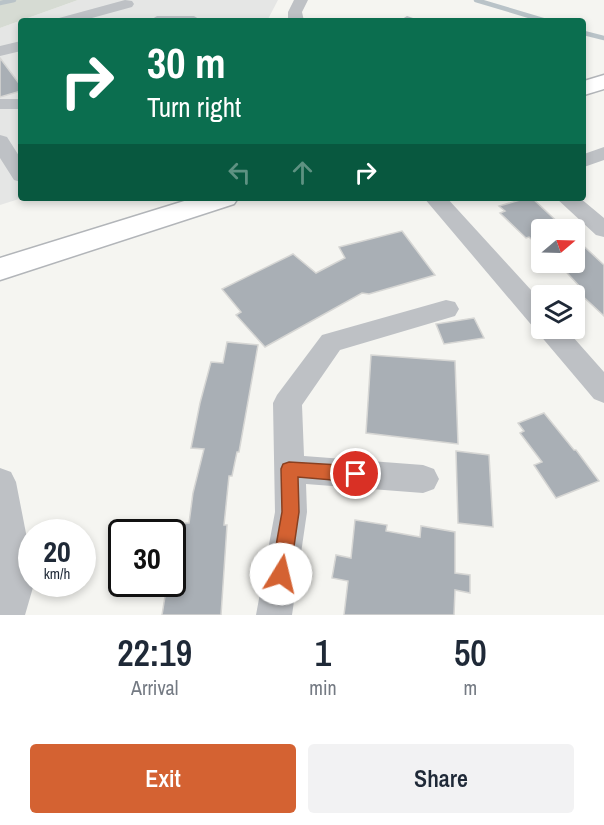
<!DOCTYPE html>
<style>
body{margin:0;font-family:"Archivo Narrow",sans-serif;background:#f2f2f3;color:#1f2937;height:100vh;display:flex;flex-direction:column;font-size:22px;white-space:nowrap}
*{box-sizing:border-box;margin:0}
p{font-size:20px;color:#747a83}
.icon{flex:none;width:33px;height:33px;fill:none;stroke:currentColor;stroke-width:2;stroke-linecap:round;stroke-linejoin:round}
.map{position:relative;height:615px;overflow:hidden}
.sheet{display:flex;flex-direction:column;background:#fff;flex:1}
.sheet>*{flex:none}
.banner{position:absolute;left:18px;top:18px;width:568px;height:183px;border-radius:6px;box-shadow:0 3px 9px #0003;background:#0b6e4f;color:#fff;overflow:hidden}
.needle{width:39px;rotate:71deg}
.fabs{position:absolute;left:531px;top:219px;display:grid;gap:12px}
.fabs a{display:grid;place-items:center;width:54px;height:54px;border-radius:6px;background:#fff;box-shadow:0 3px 9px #0003;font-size:30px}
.speed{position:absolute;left:18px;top:519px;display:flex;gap:12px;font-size:30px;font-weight:700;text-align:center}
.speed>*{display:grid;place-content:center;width:78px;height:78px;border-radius:50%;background:#fff;box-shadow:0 3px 9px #0003;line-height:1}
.speed small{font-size:15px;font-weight:400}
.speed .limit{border:3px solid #111;border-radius:9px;background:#fff;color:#111}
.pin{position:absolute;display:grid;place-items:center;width:51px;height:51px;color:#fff;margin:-26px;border:3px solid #fff;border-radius:50%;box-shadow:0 2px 6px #0007}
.me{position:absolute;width:66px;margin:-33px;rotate:9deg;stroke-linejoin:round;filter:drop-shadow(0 0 4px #0008)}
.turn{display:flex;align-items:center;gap:21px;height:126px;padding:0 30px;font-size:27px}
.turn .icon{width:78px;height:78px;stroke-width:2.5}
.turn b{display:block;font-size:42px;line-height:51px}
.lanes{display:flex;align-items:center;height:57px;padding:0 30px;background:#0003;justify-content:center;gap:30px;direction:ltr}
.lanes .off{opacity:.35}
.eta{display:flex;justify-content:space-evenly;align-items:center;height:102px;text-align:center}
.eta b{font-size:36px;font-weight:600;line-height:42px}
.action{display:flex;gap:12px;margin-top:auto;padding:12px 30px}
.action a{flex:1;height:69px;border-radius:6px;background:#d46232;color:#fff;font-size:24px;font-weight:600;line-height:69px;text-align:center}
.action a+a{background:#f2f2f3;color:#1f2937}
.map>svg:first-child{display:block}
.built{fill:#e5e6e5}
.green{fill:#d6dbd3}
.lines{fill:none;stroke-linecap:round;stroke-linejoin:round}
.stream{stroke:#b9c3c8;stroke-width:4.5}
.building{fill:#a9afb5;stroke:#d6d6d4;stroke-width:1.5}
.major-casing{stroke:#b2b5b9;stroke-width:3}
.minor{fill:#bec1c5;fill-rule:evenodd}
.major{fill:#fff;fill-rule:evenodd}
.route{fill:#d46232;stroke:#8a4020;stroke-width:1.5}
</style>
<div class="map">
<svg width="604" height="615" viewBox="0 0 604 615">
<rect width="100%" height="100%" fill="#f5f5f1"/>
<path class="built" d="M78 0H278L267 21H21L22 198 0 205V28Z"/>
<path class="green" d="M0 0H78L0 28Z"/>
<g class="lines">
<path class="stream" d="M476 0 546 21
M0 3 14 0
M584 33 604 38"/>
</g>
<path class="building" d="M0 58 21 86V91L0 97Z
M527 198H532L566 230H542V249L529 237 526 238 500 213 505 211 499 206Z
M402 231 435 275 369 294 362 293 265 347 236 315 241 312 222 289 293 254 316 273 345 258 339 247Z
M574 237 604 265V316L576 290 581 288 557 262H574Z
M474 318 484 338 444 344 436 324Z
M227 342 258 345 239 452H237L232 476H229L224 525H227L221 615H162L167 584H172L175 523H189L193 493 204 449 191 448 200 403 211 362 223 363Z
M371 355 455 361 458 444 366 433Z
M544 413 574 450H576L599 481 556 498 534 465 542 462 520 433 524 431 518 423Z
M456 451 489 455 493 527 458 523Z
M355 520 387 525 386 531 420 537 421 526 455 532V573L470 575V593L455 590 454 615H344L348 581 332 578 336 555 351 558Z"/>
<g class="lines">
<defs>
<path id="major" d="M604 75V89L584 95V81Z
M194 198H238L234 204 0 280V258Z"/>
</defs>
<use href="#major" class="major-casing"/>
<path class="minor" d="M125 0 132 1 134 4 132 7 81 21H56L59 18Z
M294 0H308L302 12 304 21H288V12Z
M157 16H194L202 21H149Z
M407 16 413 18 416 21H399Z
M21 41V51L0 56V46Z
M0 99H21V109H0Z
M0 135 7 137 21 159V182L14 180 0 158Z
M604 147V160L584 167V154Z
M424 198H447L542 302V328H565L604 372V403L594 399Z
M556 198H580L604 218V237L596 235Z
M446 300 455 302 459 309 455 316 340 350 302 405 304 456 423 465 434 469 439 479 434 489 423 493 306 484 307 512 292 615H256L275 512 273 403 277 395 322 335Z
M0 468 11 472 16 482 32 564V584H34L25 615H0Z"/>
<use href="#major" class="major"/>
</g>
<path class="route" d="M289 462 356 466 362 469 365 474 362 479 356 482 298 477 299 512 290 574 287 580 281 583 274 580 271 574 282 512 281 469 283 464Z"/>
</svg>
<div class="fabs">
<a><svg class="needle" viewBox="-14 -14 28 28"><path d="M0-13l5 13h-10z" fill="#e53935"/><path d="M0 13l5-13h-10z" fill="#747a83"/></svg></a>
<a><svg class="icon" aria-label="layers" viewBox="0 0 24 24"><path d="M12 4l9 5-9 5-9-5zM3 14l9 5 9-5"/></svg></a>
</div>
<div class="speed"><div>20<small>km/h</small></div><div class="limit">30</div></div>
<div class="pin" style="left:356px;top:474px;background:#d93025"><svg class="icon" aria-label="arrive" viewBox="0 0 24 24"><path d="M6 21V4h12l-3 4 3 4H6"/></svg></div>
<svg class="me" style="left:281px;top:574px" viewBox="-20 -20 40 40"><circle r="19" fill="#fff"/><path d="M0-13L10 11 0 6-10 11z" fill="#d46232"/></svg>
<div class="banner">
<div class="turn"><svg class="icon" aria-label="right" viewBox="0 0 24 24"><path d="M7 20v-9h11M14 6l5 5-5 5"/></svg><div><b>30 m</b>Turn right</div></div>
<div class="lanes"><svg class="icon off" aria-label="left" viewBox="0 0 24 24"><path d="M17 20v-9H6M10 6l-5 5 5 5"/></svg><svg class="icon off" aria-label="ahead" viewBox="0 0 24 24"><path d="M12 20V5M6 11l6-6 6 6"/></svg><svg class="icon" aria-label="right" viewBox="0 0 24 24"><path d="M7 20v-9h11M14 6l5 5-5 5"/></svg></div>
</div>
</div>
<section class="sheet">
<div class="eta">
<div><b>22:19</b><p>Arrival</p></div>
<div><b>1</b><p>min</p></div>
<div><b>50</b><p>m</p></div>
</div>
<div class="action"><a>Exit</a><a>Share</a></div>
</section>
